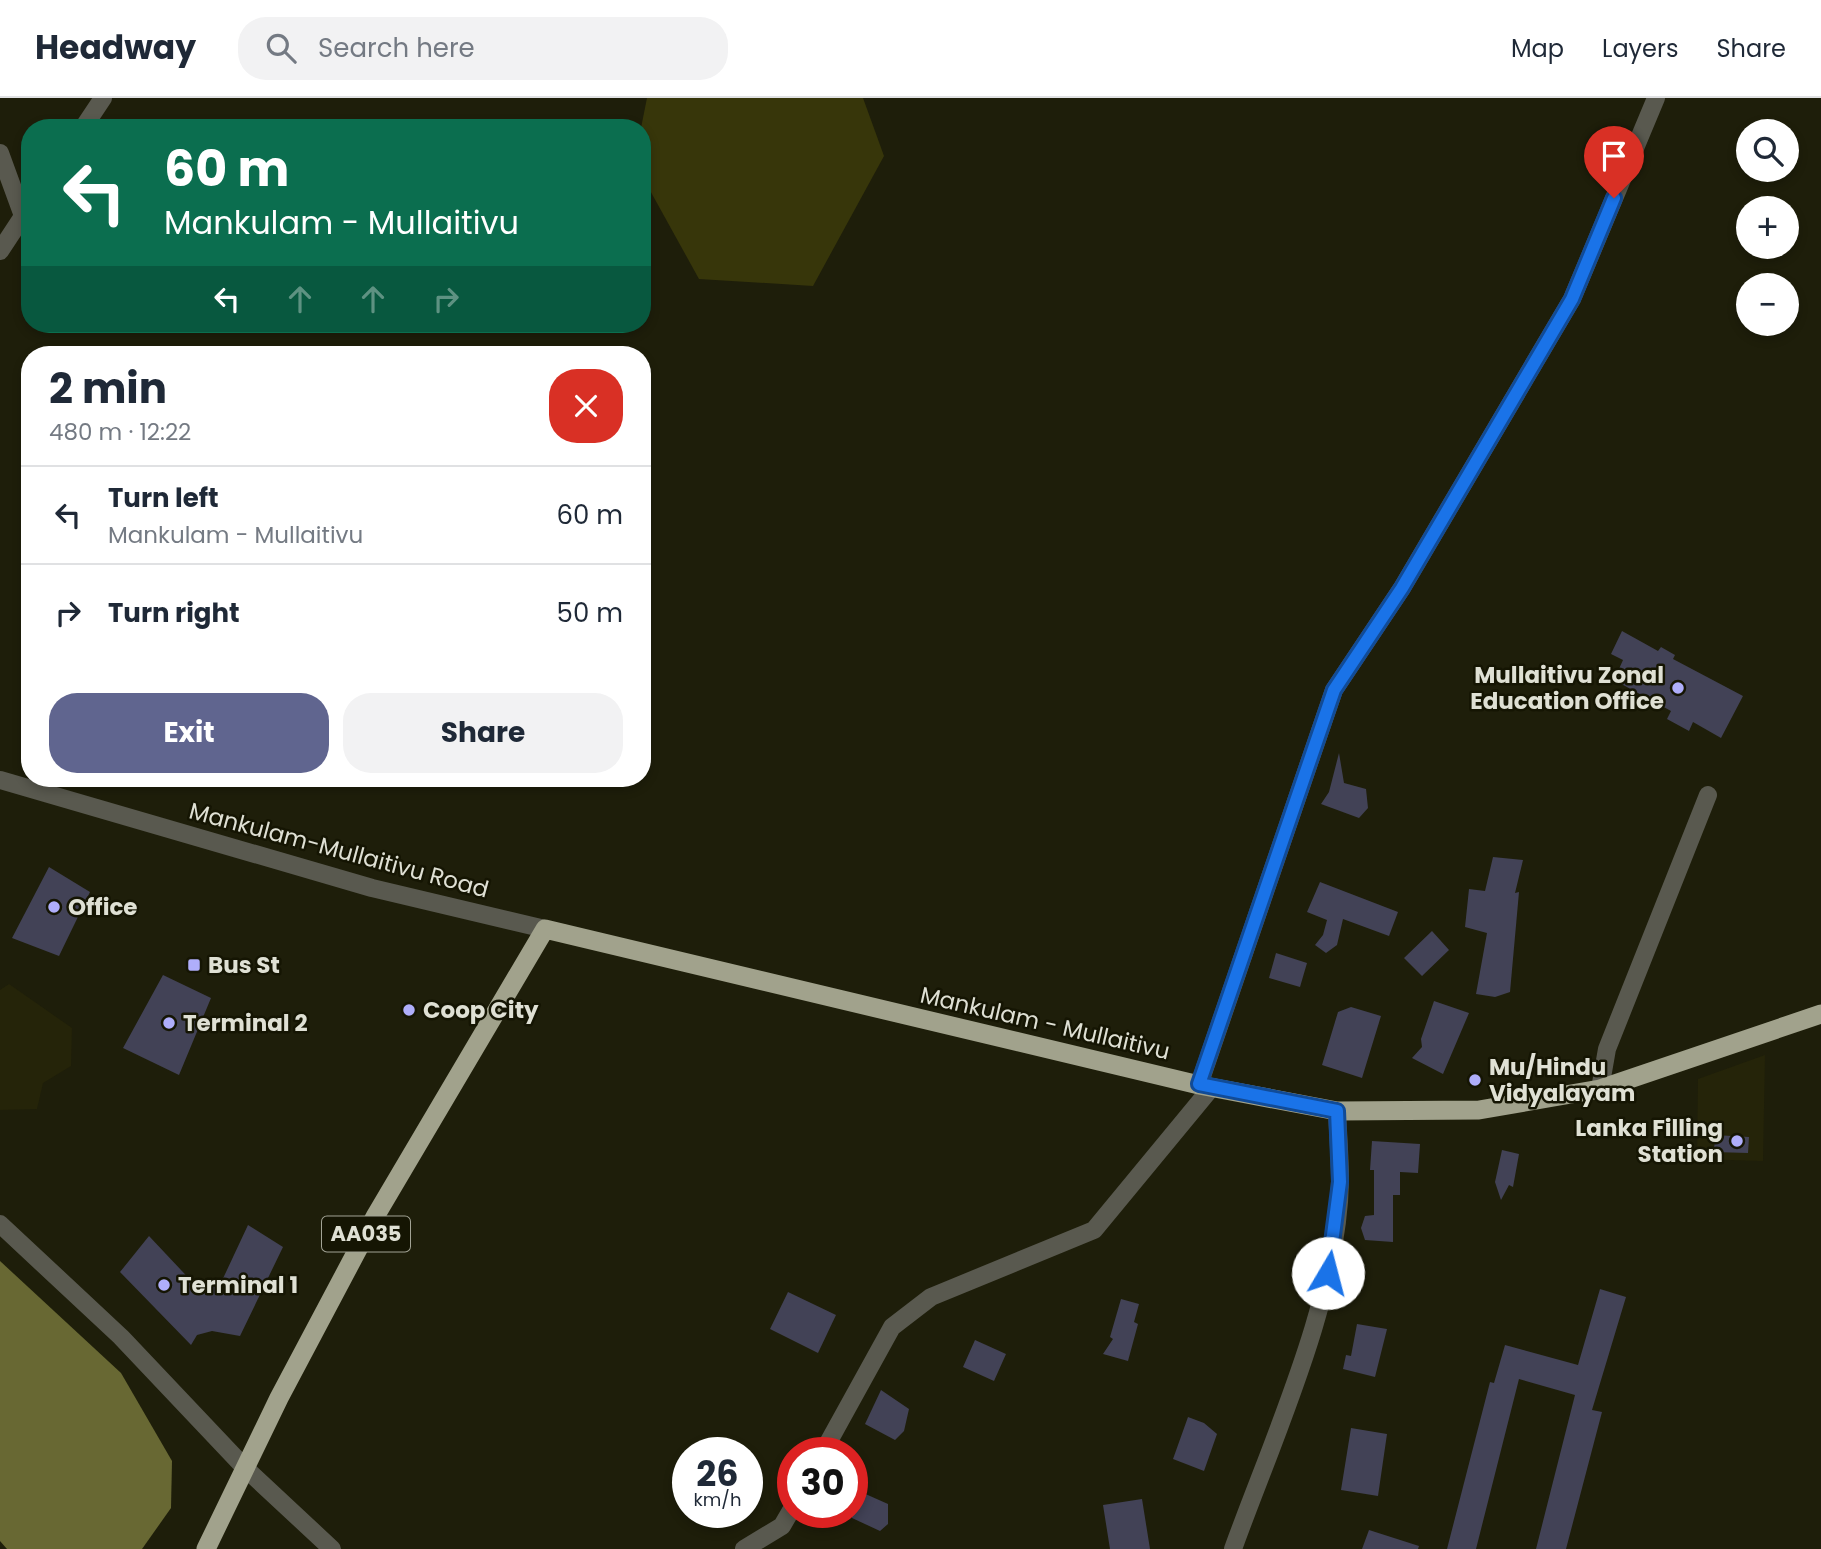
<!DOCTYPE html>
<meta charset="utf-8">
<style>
body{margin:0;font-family:Poppins,sans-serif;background:#f2f2f3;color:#1f2937;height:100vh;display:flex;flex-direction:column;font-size:26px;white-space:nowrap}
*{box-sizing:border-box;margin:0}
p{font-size:23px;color:#747a83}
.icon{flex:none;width:38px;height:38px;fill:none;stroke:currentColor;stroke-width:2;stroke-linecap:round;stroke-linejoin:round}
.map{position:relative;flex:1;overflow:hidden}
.details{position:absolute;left:21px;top:248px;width:630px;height:441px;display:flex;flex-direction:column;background:#fff;border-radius:28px;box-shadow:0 4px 10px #0003}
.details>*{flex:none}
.guide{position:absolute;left:21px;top:21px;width:630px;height:214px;border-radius:28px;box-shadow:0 4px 10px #0003;background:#0b6e4f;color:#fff;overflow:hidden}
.buttons{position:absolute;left:1736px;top:21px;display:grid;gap:14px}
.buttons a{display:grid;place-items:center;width:63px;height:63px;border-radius:50%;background:#fff;box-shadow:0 4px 10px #0003;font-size:35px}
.speed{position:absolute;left:672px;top:1339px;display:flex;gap:14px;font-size:35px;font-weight:700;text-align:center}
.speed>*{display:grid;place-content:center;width:91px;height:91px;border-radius:50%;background:#fff;box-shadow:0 4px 10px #0003;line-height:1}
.speed small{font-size:18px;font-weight:400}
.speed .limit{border:10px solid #d22;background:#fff;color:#111}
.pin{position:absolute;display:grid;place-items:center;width:60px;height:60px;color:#fff;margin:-72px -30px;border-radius:50% 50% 50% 0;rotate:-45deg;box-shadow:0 0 7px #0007}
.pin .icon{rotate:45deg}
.me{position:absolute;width:77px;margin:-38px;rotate:8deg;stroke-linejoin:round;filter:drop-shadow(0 0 5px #0008)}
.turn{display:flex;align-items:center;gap:24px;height:147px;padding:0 28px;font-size:32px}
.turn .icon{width:91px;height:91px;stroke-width:2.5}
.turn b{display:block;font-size:49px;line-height:60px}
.lanes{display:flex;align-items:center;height:66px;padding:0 28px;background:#0003;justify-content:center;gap:35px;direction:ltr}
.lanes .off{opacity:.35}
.round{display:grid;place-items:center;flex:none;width:74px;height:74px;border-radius:28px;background:#f2f2f3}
.headline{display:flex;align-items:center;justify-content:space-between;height:119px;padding:0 28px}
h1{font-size:42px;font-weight:700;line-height:52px}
.button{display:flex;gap:14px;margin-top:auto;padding:14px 28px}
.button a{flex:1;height:80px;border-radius:28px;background:#60658f;color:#fff;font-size:28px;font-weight:700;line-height:80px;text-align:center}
.button a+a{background:#f2f2f3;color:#1f2937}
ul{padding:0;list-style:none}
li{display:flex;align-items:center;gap:21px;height:98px;padding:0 28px;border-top:2px solid #e0e1e3}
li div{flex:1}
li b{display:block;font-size:26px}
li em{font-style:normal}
header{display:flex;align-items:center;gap:42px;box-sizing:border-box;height:98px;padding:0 35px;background:#fff;border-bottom:2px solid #e0e1e3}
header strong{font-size:33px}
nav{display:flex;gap:38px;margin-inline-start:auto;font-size:24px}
.search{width:490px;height:63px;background:#f2f2f3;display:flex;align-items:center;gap:18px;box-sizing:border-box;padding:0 24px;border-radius:28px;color:#747a83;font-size:26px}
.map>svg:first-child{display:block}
.built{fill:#252409}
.green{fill:#37360a}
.water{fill:#686833}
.building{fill:#424256}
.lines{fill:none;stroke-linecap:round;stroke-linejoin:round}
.minor{stroke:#59594f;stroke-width:18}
.tertiary{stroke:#59594f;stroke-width:18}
.trunk{stroke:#a1a28c;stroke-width:19}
.route-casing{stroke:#114b97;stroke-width:18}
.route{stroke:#1a73e8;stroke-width:12}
.poi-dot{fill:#afaefa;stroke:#151503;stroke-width:2.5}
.labels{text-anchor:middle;stroke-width:5;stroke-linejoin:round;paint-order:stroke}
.shield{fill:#151503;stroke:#a2a395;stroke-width:2}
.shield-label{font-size:21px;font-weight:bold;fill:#dfe0d4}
.poi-label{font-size:23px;font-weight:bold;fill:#dfe0d4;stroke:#151503;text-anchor:start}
.street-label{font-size:23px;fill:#dfe0d4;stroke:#151503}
</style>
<header>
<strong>Headway</strong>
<div class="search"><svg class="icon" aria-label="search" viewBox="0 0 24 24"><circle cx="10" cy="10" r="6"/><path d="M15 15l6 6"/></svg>Search here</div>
<nav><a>Map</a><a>Layers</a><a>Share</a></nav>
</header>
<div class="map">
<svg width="1821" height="1451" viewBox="0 0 1821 1451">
<rect width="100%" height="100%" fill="#1e1e0a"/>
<path class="built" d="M9 886 72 930 71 968 43 985 37 1011 0 1012V892Z
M1765 957 1763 1063 1697 1061 1698 981Z"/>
<path class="green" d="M647 0H863L884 58 813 188 699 181 642 78 641 30Z"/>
<path class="water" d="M0 1163 121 1275 172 1363 171 1410 142 1451H7L0 1443Z"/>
<path class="building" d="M1622 533 1658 553 1661 549 1675 557 1673 561 1743 598 1721 640 1693 624 1689 633 1667 621 1671 613 1614 582 1623 562 1611 556Z
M1339 655 1344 685 1366 691 1368 710 1359 720 1321 706 1329 694Z
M1493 759 1523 762 1515 795 1519 794 1510 894 1495 899 1476 896 1487 835 1465 829 1469 791 1485 793Z
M49 769 90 794 59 858 12 840Z
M1320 784 1398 814 1389 838 1343 821 1337 847 1326 855 1315 847 1323 837 1327 822 1307 814Z
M1432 833 1449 852 1422 878 1404 860Z
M1276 855 1307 865 1300 889 1269 880Z
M163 877 211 900 179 977 123 950Z
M1434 903 1469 915 1443 976 1412 960 1422 949 1421 941Z
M1351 909 1381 918 1362 980 1322 967 1338 914Z
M1715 1037 1749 1039 1748 1055 1714 1054Z
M1372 1043 1420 1046 1418 1075 1400 1074V1097H1393V1144L1365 1142 1361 1130 1365 1118 1374 1117V1072H1370Z
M1502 1052 1519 1056 1513 1089 1509 1087 1501 1102 1495 1084Z
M248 1127 283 1149 240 1238 212 1233 197 1237 191 1247 120 1174 149 1138 197 1189 207 1186 219 1189Z
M1600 1191 1626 1199 1592 1312 1602 1314 1566 1451H1536L1575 1297 1519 1281 1476 1451H1447L1490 1284 1494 1285 1505 1247 1578 1267Z
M788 1194 836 1217 818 1255 770 1231Z
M1121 1201 1139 1206 1134 1224 1138 1226 1128 1263 1103 1256 1113 1241 1110 1239Z
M1357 1226 1387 1231 1375 1279 1343 1271 1346 1257 1351 1258Z
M975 1242 1006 1256 994 1283 963 1269Z
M881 1292 909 1311 904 1333 895 1342 865 1326Z
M1188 1319 1204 1325 1217 1336 1204 1373 1173 1361Z
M1351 1330 1387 1336 1378 1398 1341 1392Z
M852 1390 888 1406V1426L880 1433 852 1420Z
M1142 1401 1150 1451H1110L1103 1407Z
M1369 1432 1419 1448 1418 1451H1362Z"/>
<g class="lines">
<path class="minor" d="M1199 987 1334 592 1402 490 1572 201 1656 0
M1600 991 1607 951 1708 697
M0 1126 121 1239 245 1370 332 1451
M823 1354 892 1229 931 1199 1094 1132 1212 989
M744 1451 782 1428 793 1409
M1233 1451C1273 1340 1338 1201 1340 1083 1340 1060 1338 1036 1337 1013"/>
<path class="tertiary" d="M83 30 103 0
M0 55 23 118
M0 153 29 109
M0 682 372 790 545 831"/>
<path class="trunk" d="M206 1451 279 1300 376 1117 545 831 1199 987 1337 1013 1479 1012 1600 991 1821 916"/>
</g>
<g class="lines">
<defs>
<path id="route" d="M1328 1175 1340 1084 1337 1013 1199 986 1334 592 1402 490 1572 201 1614 100"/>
</defs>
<use href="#route" class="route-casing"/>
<use href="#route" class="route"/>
</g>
<g class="poi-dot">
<circle cx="1678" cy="590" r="7"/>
<circle cx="54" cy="809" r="7"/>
<rect x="187" y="860" width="14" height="14" rx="3.5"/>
<circle cx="409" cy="912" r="7"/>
<circle cx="169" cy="925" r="7"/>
<circle cx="1475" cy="982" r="7"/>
<circle cx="1737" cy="1043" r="7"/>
<circle cx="164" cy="1187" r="7"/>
</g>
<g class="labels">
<rect class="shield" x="322" y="1118.5" width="88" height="35" rx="5"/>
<g class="shield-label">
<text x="366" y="1143">AA035</text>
</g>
<g class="poi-label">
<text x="1664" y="585" text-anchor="end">Mullaitivu Zonal<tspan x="1664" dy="26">Education Office</tspan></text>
<text x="68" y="817">Office</text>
<text x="208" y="875">Bus St</text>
<text x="423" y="920">Coop City</text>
<text x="183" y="933">Terminal 2</text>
<text x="1489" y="977">Mu/Hindu<tspan x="1489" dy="26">Vidyalayam</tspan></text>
<text x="1723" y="1038" text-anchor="end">Lanka Filling<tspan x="1723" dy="26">Station</tspan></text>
<text x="178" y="1195">Terminal 1</text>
</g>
<g class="street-label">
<text transform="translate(339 752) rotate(15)" y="8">Mankulam-Mullaitivu Road</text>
<text transform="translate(1045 925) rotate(13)" y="8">Mankulam - Mullaitivu</text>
</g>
</g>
</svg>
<div class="buttons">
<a><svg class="icon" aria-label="search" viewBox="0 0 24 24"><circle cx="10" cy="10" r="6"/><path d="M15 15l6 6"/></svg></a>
<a>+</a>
<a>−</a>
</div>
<div class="speed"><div>26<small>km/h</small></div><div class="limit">30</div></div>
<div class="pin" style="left:1614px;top:100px;background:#d93025"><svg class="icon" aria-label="arrive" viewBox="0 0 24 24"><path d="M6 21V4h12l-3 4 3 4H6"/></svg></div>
<svg class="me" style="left:1328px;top:1175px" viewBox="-20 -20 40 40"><circle r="19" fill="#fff"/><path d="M0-13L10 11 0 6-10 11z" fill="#1a73e8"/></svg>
<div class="guide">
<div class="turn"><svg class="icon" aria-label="left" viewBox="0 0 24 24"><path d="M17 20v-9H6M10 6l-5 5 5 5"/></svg><div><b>60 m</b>Mankulam - Mullaitivu</div></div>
<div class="lanes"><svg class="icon" aria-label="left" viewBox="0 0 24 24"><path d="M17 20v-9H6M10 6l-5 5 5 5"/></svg><svg class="icon off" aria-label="ahead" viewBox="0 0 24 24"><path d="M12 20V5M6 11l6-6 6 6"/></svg><svg class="icon off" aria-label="ahead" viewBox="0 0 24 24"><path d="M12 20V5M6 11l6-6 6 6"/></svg><svg class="icon off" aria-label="right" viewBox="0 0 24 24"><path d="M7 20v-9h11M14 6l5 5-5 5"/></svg></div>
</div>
<section class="details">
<div class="headline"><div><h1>2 min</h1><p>480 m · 12:22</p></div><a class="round" style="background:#d93025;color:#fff"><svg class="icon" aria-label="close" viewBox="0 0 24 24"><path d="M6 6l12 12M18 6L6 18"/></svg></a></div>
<ul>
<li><svg class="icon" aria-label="left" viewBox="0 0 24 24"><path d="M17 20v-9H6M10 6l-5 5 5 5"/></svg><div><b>Turn left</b><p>Mankulam - Mullaitivu</p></div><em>60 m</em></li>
<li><svg class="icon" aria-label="right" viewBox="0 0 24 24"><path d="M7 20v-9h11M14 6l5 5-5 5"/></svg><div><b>Turn right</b></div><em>50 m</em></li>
</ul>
<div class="button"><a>Exit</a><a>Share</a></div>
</section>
</div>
